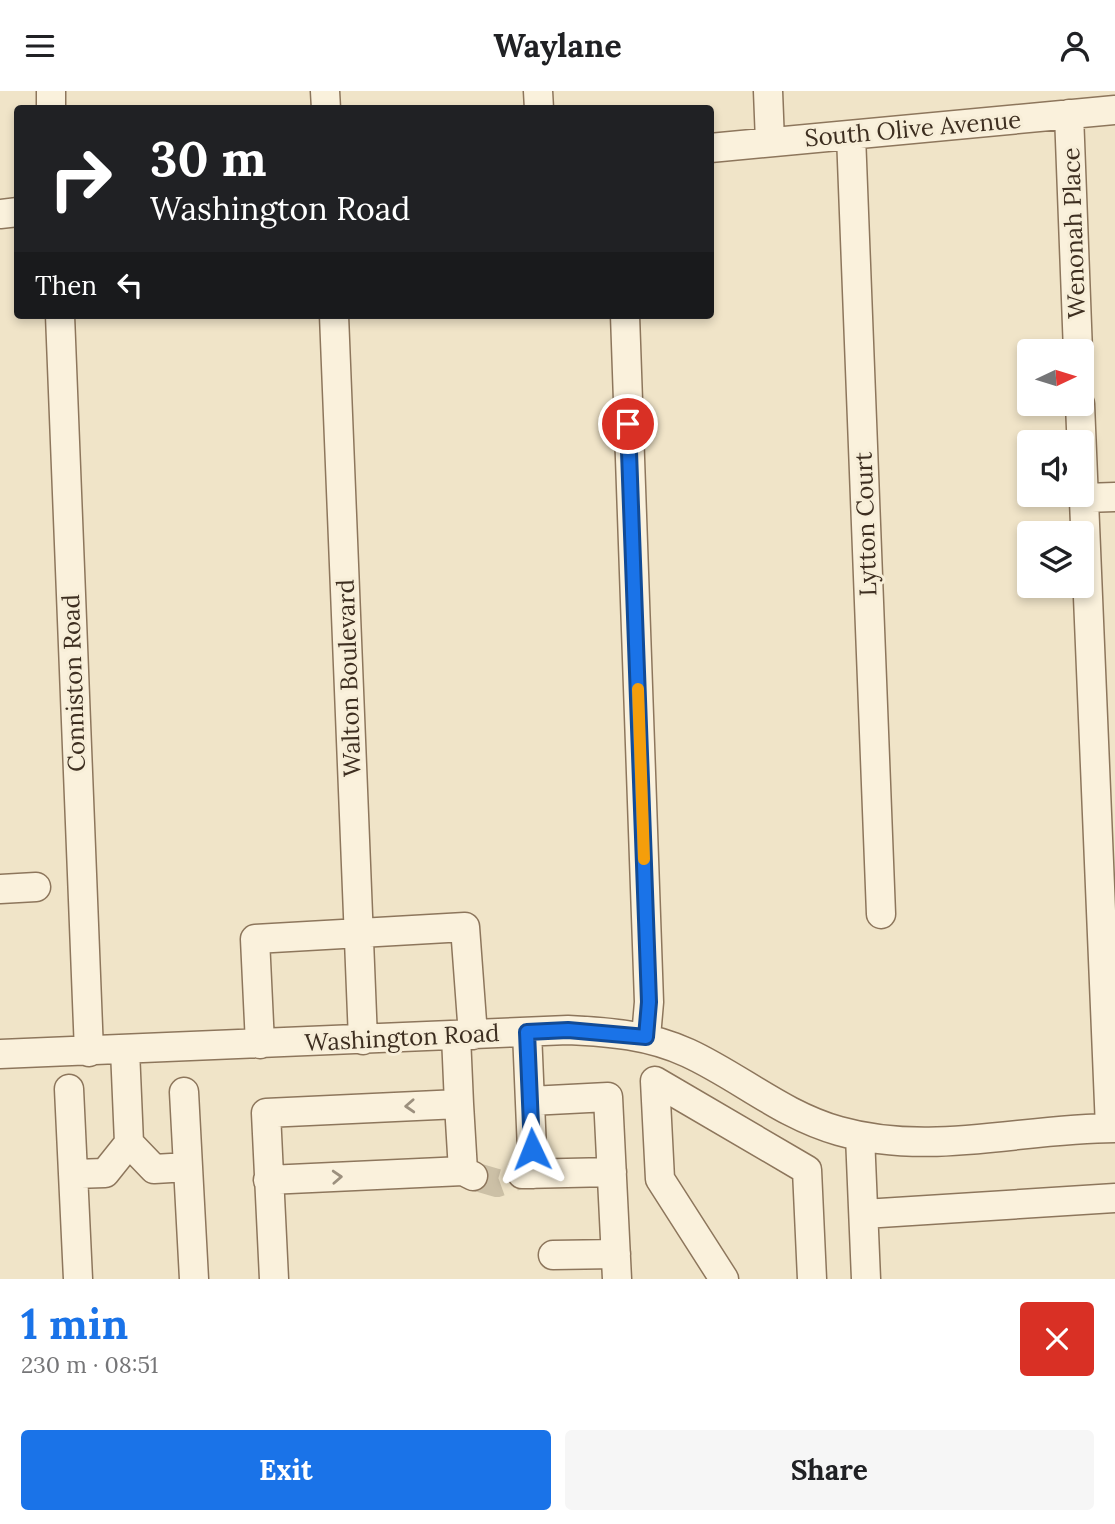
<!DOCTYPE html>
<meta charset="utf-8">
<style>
body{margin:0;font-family:Lora,serif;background:#f6f6f6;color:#202124;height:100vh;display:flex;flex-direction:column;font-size:26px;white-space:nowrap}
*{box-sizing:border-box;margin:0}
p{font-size:23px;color:#757577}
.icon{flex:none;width:38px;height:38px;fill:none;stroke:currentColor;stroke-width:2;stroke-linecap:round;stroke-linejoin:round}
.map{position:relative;height:1188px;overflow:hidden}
.drawer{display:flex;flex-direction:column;background:#fff;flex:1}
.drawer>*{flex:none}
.hud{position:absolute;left:14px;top:14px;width:700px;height:214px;border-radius:7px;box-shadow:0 4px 10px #0003;background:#202124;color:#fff;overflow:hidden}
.needle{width:46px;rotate:86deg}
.fabs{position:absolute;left:1017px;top:248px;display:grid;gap:14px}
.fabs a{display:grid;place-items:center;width:77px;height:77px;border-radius:7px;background:#fff;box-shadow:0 4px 10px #0003;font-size:35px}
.pin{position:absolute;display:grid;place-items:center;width:60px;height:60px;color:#fff;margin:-30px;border:4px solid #fff;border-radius:50%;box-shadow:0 2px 7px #0007}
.me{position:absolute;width:77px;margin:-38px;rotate:358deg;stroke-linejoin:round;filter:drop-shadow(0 0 5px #0008)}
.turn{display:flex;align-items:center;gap:24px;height:147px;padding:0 21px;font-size:32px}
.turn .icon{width:91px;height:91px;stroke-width:2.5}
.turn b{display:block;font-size:49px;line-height:60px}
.then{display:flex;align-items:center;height:66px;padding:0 21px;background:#0003;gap:14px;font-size:26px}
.round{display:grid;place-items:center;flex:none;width:74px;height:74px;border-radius:7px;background:#f6f6f6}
.head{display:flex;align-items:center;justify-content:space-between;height:119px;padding:0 21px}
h1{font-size:42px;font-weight:800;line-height:52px;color:#1a73e8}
.primary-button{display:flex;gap:14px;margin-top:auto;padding:14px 21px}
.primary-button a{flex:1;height:80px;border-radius:7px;background:#1a73e8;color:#fff;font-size:28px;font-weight:800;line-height:80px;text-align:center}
.primary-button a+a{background:#f6f6f6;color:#202124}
header{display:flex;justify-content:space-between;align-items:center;height:91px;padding:0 21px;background:#fff;font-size:32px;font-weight:800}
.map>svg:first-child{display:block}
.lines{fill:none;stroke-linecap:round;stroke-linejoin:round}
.minor-tunnel{stroke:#ccc0a6;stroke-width:28;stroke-dasharray:28 14;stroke-linecap:butt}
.minor-casing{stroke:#8d765c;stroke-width:31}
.minor{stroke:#faf1dc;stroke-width:28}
.oneway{stroke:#9c907e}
.route-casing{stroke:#114b97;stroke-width:18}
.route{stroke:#1a73e8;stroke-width:12}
.slow{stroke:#f59e0b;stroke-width:12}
.labels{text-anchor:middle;stroke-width:6;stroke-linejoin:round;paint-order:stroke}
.street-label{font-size:24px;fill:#3d2e20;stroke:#f7eed8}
</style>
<header><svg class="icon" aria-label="menu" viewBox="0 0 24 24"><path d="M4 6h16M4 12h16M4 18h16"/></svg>Waylane<svg class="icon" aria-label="person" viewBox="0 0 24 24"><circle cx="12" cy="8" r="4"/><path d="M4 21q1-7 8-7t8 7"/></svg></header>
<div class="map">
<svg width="1115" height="1188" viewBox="0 0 1115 1188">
<rect width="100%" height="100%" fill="#f0e4c8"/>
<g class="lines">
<path class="minor-tunnel" d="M473 1085 497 1092 522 1083"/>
<defs>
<path id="minor" d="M51 0V18
M325 0 326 18
M538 0 539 18
M768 0 770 51
M1069 23 1078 261
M851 44 881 823
M710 57 1115 19
M0 123 18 121
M60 224 89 961
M334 224 363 949
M625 224 649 911 646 946
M1080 313 1110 1037
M1084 407 1115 406
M0 798 36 796
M527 941 533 1083
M260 953 255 848 465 836 473 944
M125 959 129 1052 154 1078 188 1076
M0 963 568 939C610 941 649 944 688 962 740 986 782 1024 839 1040 931 1066 1022 1037 1115 1037
M69 998 78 1188
M184 1001 194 1188
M530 1010 608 1006 617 1188
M459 1013 463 1080
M860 1045 866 1188
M73 1083 105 1082 129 1052
M522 1083 612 1081
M268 1089 463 1080 473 1085
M864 1123 1115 1107
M553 1164 616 1163
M274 1188 266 1022 459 1013 456 945
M724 1188 660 1088 655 990 807 1079 812 1188"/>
</defs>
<use href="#minor" class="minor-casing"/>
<use href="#minor" class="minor"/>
</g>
<defs><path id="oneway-chevron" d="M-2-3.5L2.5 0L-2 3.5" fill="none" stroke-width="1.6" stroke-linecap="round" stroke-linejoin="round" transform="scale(1.75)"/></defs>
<g class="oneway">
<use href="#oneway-chevron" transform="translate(410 1015) rotate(177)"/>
<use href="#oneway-chevron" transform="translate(337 1086) rotate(-3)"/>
</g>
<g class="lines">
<defs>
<path id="route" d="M532 1058 527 941 568 939 646 946 649 911 628 333"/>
</defs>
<use href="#route" class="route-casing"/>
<use href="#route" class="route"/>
<path class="slow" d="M638 598 644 768"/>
</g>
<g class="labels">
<g class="street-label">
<text transform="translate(913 38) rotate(-5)" y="8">South Olive Avenue</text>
<text transform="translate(1074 142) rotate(-92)" y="8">Wenonah Place</text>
<text transform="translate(866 433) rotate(-92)" y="8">Lytton Court</text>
<text transform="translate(349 587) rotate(-92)" y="8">Walton Boulevard</text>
<text transform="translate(74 592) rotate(-92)" y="8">Conniston Road</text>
<text transform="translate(402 947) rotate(-3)" y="8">Washington Road</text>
</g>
</g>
</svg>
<div class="fabs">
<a><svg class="needle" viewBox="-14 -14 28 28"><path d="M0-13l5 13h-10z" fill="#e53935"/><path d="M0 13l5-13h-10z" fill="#757577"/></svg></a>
<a><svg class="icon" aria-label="sound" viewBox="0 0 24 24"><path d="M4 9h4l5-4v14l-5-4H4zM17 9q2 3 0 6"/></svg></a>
<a><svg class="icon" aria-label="layers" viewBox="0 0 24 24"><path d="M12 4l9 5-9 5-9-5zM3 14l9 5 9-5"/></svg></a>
</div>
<div class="pin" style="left:628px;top:333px;background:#d93025"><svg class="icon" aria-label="arrive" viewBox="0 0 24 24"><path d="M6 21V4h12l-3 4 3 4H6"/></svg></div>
<svg class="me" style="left:532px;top:1058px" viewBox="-20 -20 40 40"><path d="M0-17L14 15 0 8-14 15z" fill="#1a73e8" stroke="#fff" stroke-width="4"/></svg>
<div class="hud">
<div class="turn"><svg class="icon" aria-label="right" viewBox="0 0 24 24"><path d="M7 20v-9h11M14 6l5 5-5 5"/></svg><div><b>30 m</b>Washington Road</div></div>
<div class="then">Then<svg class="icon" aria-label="left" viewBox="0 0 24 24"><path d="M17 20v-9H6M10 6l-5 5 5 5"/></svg></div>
</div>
</div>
<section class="drawer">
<div class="head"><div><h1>1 min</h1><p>230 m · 08:51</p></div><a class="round" style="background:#d93025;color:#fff"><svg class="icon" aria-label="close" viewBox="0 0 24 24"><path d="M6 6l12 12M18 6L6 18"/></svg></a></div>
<div class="primary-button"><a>Exit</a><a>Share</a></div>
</section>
